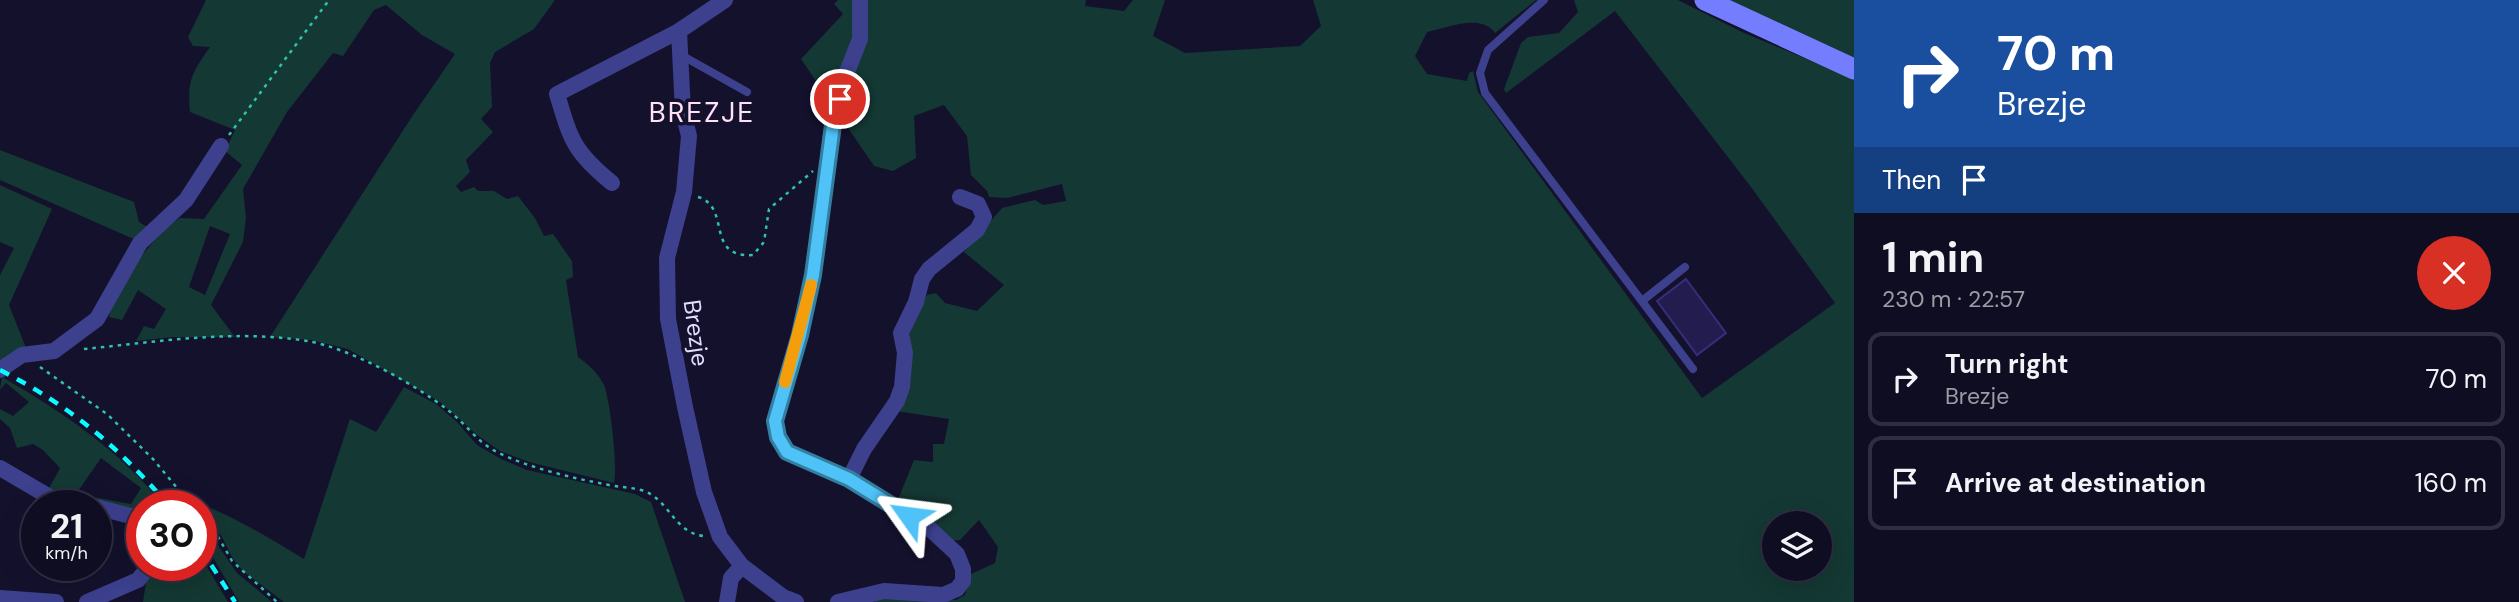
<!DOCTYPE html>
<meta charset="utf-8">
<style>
body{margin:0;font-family:"DM Sans",sans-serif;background:#1d1b2f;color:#f1f3f6;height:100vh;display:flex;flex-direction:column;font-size:26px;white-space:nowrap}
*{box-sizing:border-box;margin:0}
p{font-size:23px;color:#9b9ca5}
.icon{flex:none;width:38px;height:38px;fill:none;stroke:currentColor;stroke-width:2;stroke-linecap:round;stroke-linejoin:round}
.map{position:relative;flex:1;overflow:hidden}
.side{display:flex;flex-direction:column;background:#0f0d22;width:665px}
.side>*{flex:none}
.top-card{background:#1a4fa0;color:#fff;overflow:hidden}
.buttons{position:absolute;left:1762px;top:511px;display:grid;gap:14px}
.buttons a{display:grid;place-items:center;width:70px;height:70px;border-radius:50%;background:#0f0d22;box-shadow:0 7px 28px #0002,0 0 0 2px #2f2d40;font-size:35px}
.speed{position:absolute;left:21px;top:490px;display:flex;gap:14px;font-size:35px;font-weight:700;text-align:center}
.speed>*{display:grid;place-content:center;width:91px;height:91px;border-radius:50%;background:#0f0d22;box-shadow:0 7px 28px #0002,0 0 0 2px #2f2d40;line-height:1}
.speed small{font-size:18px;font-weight:400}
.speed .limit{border:10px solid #d22;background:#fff;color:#111}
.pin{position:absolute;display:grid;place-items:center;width:60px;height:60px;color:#fff;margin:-30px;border:4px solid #fff;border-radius:50%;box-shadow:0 2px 7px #0007}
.me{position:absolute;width:77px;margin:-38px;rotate:301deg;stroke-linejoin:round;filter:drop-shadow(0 0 5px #0008)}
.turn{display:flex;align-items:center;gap:24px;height:147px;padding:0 28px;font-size:32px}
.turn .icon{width:91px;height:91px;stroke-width:2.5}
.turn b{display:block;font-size:49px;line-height:60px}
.then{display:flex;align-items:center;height:66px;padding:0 28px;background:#0003;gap:14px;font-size:26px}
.round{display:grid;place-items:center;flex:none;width:74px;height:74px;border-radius:37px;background:#1d1b2f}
.head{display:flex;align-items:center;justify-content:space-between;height:119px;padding:0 28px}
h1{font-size:42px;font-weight:700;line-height:52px}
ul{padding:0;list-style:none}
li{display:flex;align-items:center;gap:21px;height:94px;margin:0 14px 10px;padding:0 14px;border:4px solid #2f2d40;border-radius:14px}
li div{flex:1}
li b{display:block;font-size:26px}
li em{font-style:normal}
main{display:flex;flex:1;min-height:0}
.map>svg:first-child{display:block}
.green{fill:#143833;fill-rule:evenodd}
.building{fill:#231d4f;stroke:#372e7b;stroke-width:2}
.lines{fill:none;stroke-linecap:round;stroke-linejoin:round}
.path{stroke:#2fc2ac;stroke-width:2.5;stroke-dasharray:3.5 5;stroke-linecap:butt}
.lane{stroke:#3c408d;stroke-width:8}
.street{stroke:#3c408d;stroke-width:16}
.secondary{stroke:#757dff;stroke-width:21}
.rail{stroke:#0afcff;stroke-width:4.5;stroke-dasharray:10 9;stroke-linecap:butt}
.route-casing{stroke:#337fa1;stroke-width:18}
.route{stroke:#4fc3f7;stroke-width:12}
.slow{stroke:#f59e0b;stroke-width:12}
.labels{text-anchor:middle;stroke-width:7;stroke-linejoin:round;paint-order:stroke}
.street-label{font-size:24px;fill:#dfdeff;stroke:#14112d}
.quarter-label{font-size:28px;letter-spacing:2px;fill:#ffe0f6;stroke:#14112d}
</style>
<main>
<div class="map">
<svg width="1854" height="602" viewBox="0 0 1854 602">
<rect width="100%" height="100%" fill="#14112d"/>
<path class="green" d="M206 0H555L534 29 495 52 490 63 492 107 481 119 493 132 466 160 470 172 456 186 461 192 474 187 478 191H494L507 199 518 196 535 218 544 236 553 234 572 261 573 277 566 280 567 287 578 357C589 365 598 373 604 385 610 399 618 468 614 483L529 462 500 451 476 434 440 402 348 349 311 340 270 337 413 115 455 54 422 35 386 5 374 10 343 56 333 53 287 112 243 189 246 218 243 242 211 305 235 337H172L136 341 144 326 154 329 166 309 138 290 122 320 109 317C115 287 154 234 180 218L204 219 242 165 225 151 235 130 190 112C187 80 192 73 210 47L193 46 188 37ZM210 226 230 234 205 295 189 287Z
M838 0H1086L1085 6 1124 11 1133 0H1165L1153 36 1185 53 1300 46 1321 26 1313 0H1536L1495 33C1480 13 1448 28 1427 32L1415 56 1427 74 1467 81 1469 73 1473 71 1478 92 1702 398 1835 303 1751 187 1615 11 1506 93 1504 89 1521 43 1528 37 1559 33 1578 12 1574 0H1678L1742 32 1854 79V602H875L874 599 890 596 956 600 965 595 971 574 995 563 998 547 979 520 960 540 949 541 897 502 914 460 933 462V444H944L949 419 896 411C902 371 905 331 927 295L936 293 945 303 977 311 1004 285 964 252 1002 208 1035 200 1043 205 1066 201 1062 184 1007 198 989 197 987 191 971 175 967 136 944 105 914 116 916 158 893 171 874 166 801 59 843 14 834 4ZM1774 523H1820V569H1774Z
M1720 0H1854V61Z
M0 150 134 202 139 222 154 231 137 240 129 237 0 180Z
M0 185 52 209 9 305 26 348 0 363V275L14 248 0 242Z
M2 377C61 411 121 451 164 506H142V513L70 498 48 490 60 468 43 450 33 444 17 448 10 428 0 419V409L13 416 29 402 6 383 0 390ZM101 458 141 488 131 504 76 494Z
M404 387 436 404 456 421 477 445 501 459 527 470 635 494 651 502 685 602H284L244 572 233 559 222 537 201 511V506H197L193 501C234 516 267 537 304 559L350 419 376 432Z
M213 538 237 573 272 602H239L205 544Z
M201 557 228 602H143L146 582 157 565H201Z"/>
<path class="building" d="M1686 279 1726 333 1697 355 1657 301Z"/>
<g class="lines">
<path class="path" d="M229 135 329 0
M698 197C732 207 704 258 753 255L764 242 769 209 813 171
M84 349C157 342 233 329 307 341 350 348 415 384 449 411 466 424 478 443 497 452 526 467 572 478 604 484 617 487 629 487 641 490 669 498 673 532 703 536
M40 367 107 414 153 459 192 506
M201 517 217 535 232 561 277 602"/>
<path class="lane" d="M1544 0 1488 50 1480 73 1485 93 1693 369
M681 55 747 92
M1642 301 1685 267"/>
<path class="street" d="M679 31 683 112 689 136 684 192 667 258 668 319 685 407 704 492 720 537 742 566 783 597 796 602
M612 183C574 152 571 141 557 94L679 31 725 0
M0 370 22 355 54 351 97 319 140 243 186 200 221 146
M0 468 53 499 90 506
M849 479 864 449 897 401 902 387 905 353 901 333 916 302 922 279 929 269 977 230 984 217 978 204 960 197
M96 507 142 519
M0 598 56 602
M87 602 138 580 150 565
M727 602 731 578 742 566
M838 602 884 591 943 595 957 589 963 581V569L957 554 929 528 849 479 787 452 778 437 775 421 800 335 813 275 833 125 847 72 860 39V0"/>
<path class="secondary" d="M1705 0 1854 69"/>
<path class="rail" d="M0 370C69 405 119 447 169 506
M201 549 235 602"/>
</g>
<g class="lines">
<defs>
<path id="route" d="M840 99 833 125 813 275 800 335 775 421 778 437 787 452 849 479 909 516"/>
</defs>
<use href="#route" class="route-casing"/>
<use href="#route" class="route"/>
<path class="slow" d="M785 382 811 285"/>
</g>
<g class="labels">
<g class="street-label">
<text transform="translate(696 333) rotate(82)" y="8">Brezje</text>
</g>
<g class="quarter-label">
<text x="702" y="122">BREZJE</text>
</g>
</g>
</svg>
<div class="buttons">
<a><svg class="icon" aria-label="layers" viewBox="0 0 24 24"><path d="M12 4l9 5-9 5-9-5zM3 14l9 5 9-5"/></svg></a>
</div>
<div class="speed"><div>21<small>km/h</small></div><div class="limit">30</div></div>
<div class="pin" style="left:840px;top:99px;background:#d93025"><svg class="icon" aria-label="arrive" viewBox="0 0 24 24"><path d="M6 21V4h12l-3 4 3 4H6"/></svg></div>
<svg class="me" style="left:909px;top:516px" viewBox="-20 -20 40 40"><path d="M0-17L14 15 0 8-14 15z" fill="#4fc3f7" stroke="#fff" stroke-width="4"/></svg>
</div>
<section class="side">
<div class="top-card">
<div class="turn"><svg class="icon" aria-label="right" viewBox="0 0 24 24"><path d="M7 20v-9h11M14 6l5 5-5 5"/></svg><div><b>70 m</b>Brezje</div></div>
<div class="then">Then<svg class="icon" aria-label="arrive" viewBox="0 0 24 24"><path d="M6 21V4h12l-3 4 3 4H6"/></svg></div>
</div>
<div class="head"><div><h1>1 min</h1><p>230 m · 22:57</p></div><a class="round" style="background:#d93025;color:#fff"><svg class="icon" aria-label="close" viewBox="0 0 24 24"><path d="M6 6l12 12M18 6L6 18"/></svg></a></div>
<ul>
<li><svg class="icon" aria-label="right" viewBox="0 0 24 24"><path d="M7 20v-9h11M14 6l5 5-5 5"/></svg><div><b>Turn right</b><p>Brezje</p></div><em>70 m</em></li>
<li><svg class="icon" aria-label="arrive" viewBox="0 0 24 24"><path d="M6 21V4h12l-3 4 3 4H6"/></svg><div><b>Arrive at destination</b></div><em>160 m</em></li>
</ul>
</section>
</main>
